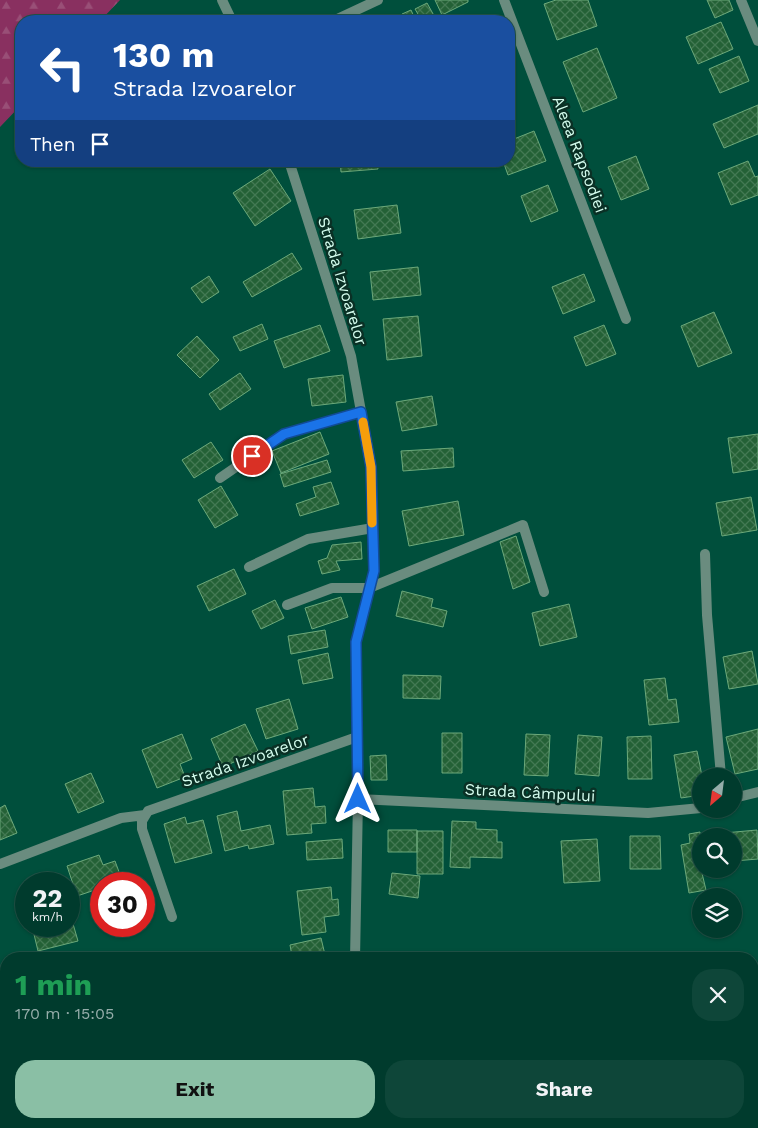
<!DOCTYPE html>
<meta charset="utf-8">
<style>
body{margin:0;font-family:"Work Sans",sans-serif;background:#0e4639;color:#f1f3f6;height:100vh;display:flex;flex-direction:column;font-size:19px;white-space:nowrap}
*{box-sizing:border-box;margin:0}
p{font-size:16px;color:#95adaa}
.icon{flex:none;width:28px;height:28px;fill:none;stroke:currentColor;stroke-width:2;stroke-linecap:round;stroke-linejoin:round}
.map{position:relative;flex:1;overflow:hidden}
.sheet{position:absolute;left:0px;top:952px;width:759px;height:176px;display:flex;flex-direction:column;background:#003b2d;border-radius:20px 20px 0 0;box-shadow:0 1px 4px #0004,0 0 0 1px #225549}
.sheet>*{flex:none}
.guide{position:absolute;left:15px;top:15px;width:500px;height:152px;border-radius:20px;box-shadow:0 1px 4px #0004,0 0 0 1px #225549;background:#1a4fa0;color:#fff;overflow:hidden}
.needle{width:32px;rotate:208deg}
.controls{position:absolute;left:692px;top:768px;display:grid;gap:10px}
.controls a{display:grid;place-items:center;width:50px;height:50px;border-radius:50%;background:#003b2d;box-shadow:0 1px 4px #0004,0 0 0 1px #225549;font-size:25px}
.speed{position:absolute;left:15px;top:872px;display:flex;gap:10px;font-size:25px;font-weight:700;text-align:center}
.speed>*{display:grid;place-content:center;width:65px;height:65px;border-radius:50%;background:#003b2d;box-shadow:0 1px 4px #0004,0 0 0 1px #225549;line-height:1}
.speed small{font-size:12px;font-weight:400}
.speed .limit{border:8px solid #d22;background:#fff;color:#111}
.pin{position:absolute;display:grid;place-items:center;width:42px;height:42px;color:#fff;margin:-21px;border:2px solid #fff;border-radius:50%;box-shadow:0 1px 5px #0007}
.me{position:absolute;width:55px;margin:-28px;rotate:0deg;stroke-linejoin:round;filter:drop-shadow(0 0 4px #0008)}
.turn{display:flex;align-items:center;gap:18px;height:105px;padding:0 15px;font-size:22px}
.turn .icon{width:65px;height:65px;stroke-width:2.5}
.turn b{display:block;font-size:35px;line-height:42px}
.then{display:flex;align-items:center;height:48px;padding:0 15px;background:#0003;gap:10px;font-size:19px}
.round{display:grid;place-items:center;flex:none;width:52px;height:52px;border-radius:20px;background:#0e4639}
.summary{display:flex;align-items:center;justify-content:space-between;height:85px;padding:0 15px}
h1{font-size:30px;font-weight:700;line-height:38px;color:#1e9e55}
.button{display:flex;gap:10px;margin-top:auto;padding:10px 15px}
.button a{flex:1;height:58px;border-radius:20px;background:#8abfa5;color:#111;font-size:20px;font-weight:700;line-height:58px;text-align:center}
.button a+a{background:#0e4639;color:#f1f3f6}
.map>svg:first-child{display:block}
.forest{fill:url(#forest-firs)}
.cemetery{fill:url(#cemetery-stones)}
.building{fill:url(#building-cross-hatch);stroke:#6ca97a}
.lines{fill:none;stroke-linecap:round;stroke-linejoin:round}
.street{stroke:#6a8c7f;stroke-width:10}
.route-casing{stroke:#114b97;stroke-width:12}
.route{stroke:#1a73e8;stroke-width:9}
.slow{stroke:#f59e0b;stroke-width:9}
.labels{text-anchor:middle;stroke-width:5;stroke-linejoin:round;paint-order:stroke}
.street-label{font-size:16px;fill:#d5feef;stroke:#0a3025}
</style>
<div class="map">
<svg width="758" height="1128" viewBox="0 0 758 1128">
<defs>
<pattern id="forest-firs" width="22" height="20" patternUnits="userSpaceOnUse" patternTransform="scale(1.25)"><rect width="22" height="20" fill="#893060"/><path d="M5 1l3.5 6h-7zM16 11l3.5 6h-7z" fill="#994f77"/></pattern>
<pattern id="cemetery-stones" width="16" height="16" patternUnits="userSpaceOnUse" patternTransform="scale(1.25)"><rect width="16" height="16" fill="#893060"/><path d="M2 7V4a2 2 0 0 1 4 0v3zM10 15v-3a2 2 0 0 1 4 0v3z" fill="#994f77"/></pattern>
<pattern id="building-cross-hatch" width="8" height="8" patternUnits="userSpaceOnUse" patternTransform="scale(1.25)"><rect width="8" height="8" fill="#246136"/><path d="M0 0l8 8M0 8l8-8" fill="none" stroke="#437953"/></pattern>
</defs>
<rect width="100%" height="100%" fill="#004f3c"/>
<path class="forest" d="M0 0H120L100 21H21V105L0 127Z"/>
<path class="cemetery" d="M401 1123H467L468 1128H387Z"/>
<path class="building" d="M435 0H468V2L442 15Z
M556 0H588L597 26 557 40 544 4Z
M707 0H729L733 10 715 18Z
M427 3 437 21H422L415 9Z
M411 10 416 21H405L402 14Z
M721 22 733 49 698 64 686 37Z
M597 48 617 98 583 112 563 62Z
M739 56 749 81 720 93 709 69Z
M758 105V134L724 148 713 124Z
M534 131 546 161 508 175 503 161H509V141Z
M636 156 649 189 621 200 608 167Z
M340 161H377L378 169 341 172Z
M748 161 755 177 758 176V195L731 205 718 173Z
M270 169 291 201 255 226 233 193Z
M548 185 558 211 531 222 521 196Z
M397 205 401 233 358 239 354 210Z
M292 253 302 269 252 297 243 282Z
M418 267 421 295 373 300 370 272Z
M584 274 595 301 563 314 552 287Z
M209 276 219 292 202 303 191 288Z
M714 312 732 353 698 367 681 326Z
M418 316 422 356 387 360 383 319Z
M262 324 268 339 240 351 233 337Z
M320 325 330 351 284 368 274 341Z
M604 325 616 354 586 366 574 337Z
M197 336 219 360 200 378 177 355Z
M240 373 251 389 220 410 209 394Z
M343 375 346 402 312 406 308 379Z
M432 396 437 425 402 431 396 402Z
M320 432 329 454 281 473 272 451Z
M758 434V469L733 473 728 438Z
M211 442 223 460 194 478 182 460Z
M453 448 454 467 403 471 401 451Z
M327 460 331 472 284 487 280 474Z
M331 482 339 504 300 516 296 504 316 497 313 487Z
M221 486 238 515 215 528 198 500Z
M751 497 757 530 722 536 716 503Z
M458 501 464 535 409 546 402 511Z
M516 536 530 582 513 589 500 542Z
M361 542 362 559 336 561 340 570 322 574 318 561 327 558 332 545Z
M234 569 246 594 209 611 197 586Z
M402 591 433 599 431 607 447 611 443 627 396 616Z
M341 597 348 617 312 629 305 608Z
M275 600 284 618 261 629 252 611Z
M569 604 577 637 540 646 532 613Z
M325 630 328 647 291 654 288 636Z
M752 651 758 684 729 689 723 657Z
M328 653 333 678 303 684 298 660Z
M403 675 441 676 440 699 403 698Z
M665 678 668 700 676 699 679 722 649 725 644 680Z
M289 699 298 729 266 739 256 709Z
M245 724 258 751 223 767 211 739Z
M758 729V769L735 774 726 737Z
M442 733H462V773H442Z
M182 734 192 759 180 764 185 777 157 788 142 750Z
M526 734 550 735 548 776 524 775Z
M578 735 602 737 599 776 575 774Z
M651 736 652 779H628L627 737Z
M697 751 702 776 701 795 681 798 674 755Z
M386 755 387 780H371L370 756Z
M91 773 104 802 78 813 65 784Z
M313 788 315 807 325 806 326 823 311 824 312 833 287 835 283 791Z
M5 805 17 833 0 840V808Z
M237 811 241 831 270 825 274 844 249 849 248 845 225 851 217 816Z
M185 817 187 824 203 820 212 853 175 863 164 824Z
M452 821 476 822V829L497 830V842H502V858L470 857V868L450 867Z
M388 830H417V852H388Z
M757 830 758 859 734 861V836H725L724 833Z
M417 831H443V874H417Z
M700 832 701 869 706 890 689 893 681 845 690 843 689 834Z
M630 836H660L661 869H630Z
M342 839 343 858 307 860 306 842Z
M597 839 600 881 564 883 561 841Z
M99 855 103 865 115 861 122 880 113 884H101V888L77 896 67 866Z
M392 873 420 876 418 898 389 894Z
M331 887 332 900 338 899 339 915 324 917 326 932 302 935 297 891Z
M69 910 78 941 38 951 32 926H69Z
M321 938 326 959H280L292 956 290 945Z
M752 1047H758V1075L752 1076Z"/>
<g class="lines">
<path class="street" d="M222 0 232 21
M504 0 626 319
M741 0 758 41
M333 21 378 0
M289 161 351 356 371 467 374 571 356 642 358 799 355 959
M220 478 284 434 361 412
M705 554 707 615 721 776
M249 567 308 539 373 528
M287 605 332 588H369L523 525 544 592
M734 798 758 792
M358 799 648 813 701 808
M0 864 121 818 145 815
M172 917 142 829V821L148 811 357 737"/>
</g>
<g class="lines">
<defs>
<path id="route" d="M252 456 284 434 361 412 371 467 374 571 356 642 358 799"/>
</defs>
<use href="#route" class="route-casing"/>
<use href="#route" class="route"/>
<path class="slow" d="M363 422 371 467 372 523"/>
</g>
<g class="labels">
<g class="street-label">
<text transform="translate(580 154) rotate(69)" y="6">Aleea Rapsodiei</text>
<text transform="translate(343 281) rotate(73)" y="6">Strada Izvoarelor</text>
<text transform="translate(245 760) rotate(-19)" y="6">Strada Izvoarelor</text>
<text transform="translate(530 792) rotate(3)" y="6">Strada Câmpului</text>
</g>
</g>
</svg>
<div class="controls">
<a><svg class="needle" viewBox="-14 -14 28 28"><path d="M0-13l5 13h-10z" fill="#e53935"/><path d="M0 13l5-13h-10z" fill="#95adaa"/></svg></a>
<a><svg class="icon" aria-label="search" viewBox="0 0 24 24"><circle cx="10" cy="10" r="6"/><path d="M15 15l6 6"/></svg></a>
<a><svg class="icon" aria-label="layers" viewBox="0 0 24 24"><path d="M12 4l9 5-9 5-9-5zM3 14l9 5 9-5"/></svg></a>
</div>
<div class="speed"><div>22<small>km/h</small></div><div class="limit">30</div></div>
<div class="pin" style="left:252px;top:456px;background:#d93025"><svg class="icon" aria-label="arrive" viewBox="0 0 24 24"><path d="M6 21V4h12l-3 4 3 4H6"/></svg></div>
<svg class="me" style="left:358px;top:799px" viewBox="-20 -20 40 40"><path d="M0-17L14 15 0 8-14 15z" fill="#1a73e8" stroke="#fff" stroke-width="4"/></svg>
<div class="guide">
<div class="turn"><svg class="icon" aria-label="left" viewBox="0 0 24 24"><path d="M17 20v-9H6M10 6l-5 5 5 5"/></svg><div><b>130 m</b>Strada Izvoarelor</div></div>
<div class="then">Then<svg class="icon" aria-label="arrive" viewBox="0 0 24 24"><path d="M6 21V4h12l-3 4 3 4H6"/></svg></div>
</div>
<section class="sheet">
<div class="summary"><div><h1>1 min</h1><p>170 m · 15:05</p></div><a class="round"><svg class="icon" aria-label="close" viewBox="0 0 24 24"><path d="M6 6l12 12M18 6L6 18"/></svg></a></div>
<div class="button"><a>Exit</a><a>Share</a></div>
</section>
</div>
